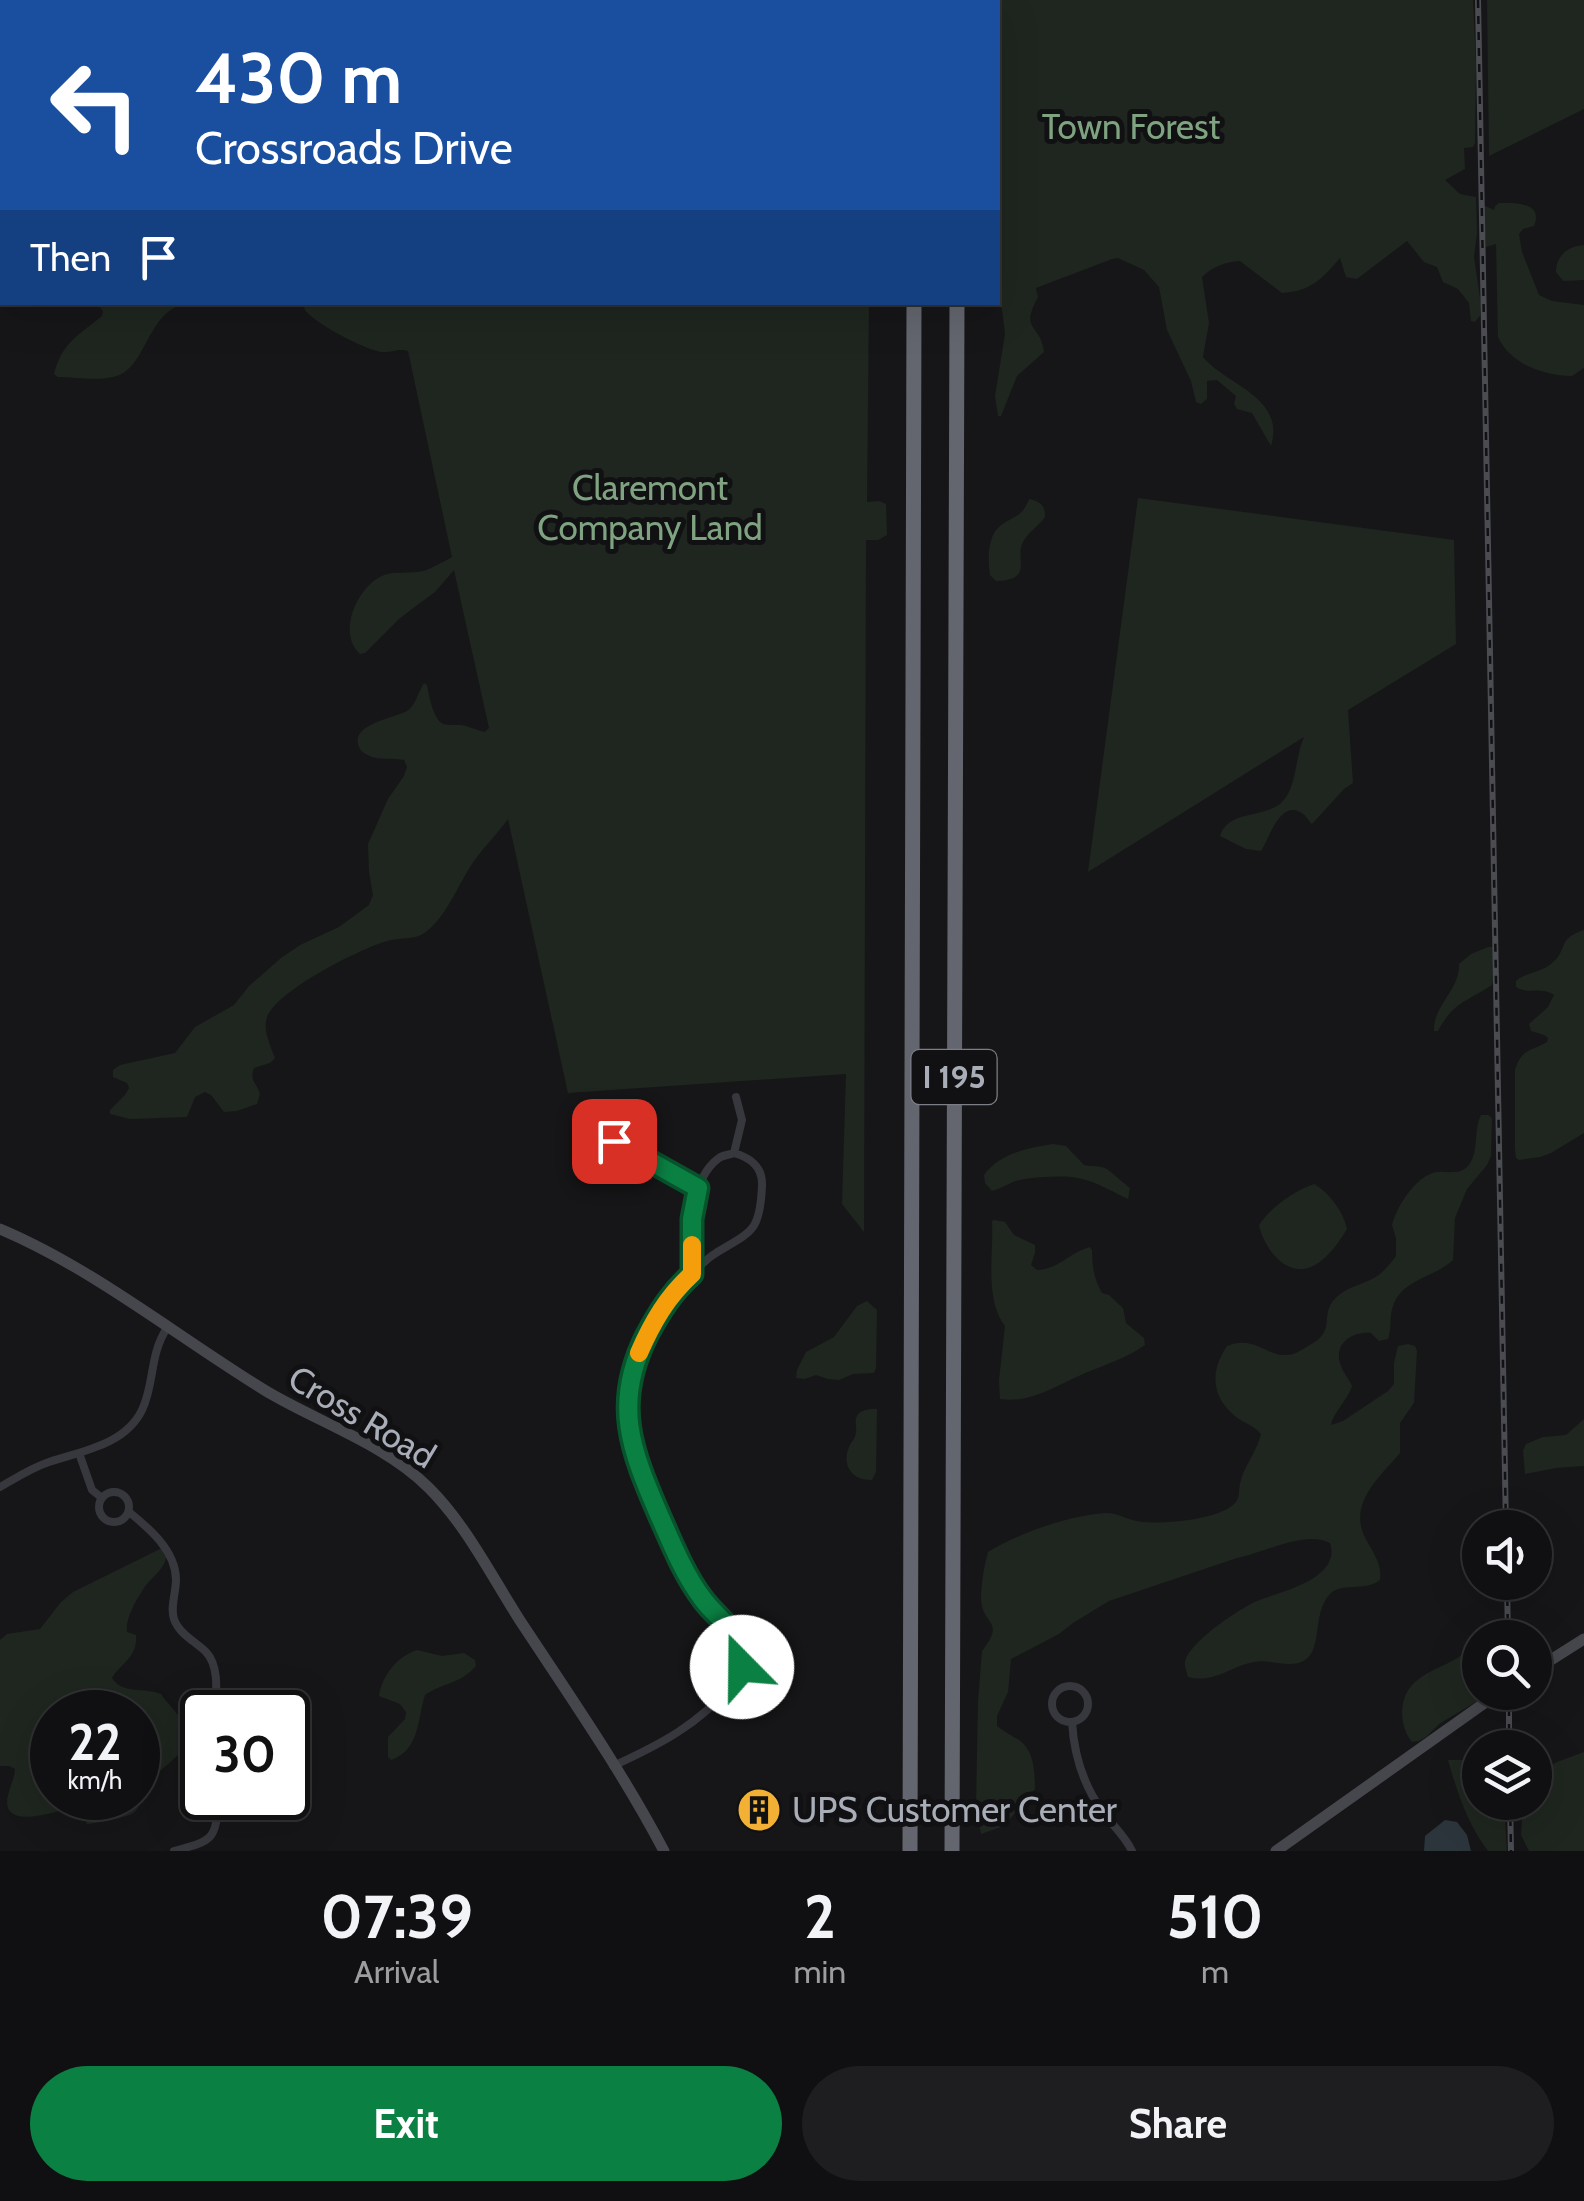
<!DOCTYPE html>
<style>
body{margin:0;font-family:Cabin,sans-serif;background:#1e1e20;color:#f1f3f6;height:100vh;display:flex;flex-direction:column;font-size:38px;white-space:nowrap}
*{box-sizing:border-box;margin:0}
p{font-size:32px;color:#9c9d9f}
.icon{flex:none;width:55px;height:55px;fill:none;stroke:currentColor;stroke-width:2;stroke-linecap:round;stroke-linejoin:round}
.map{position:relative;height:1851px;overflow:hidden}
.drawer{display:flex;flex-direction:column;background:#101012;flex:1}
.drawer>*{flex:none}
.hud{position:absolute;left:0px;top:0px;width:1000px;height:305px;box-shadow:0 10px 40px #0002,0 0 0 2px #303032;background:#1a4fa0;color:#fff;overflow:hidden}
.buttons{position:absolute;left:1462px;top:1510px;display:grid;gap:20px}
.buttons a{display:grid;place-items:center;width:90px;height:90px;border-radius:50%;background:#101012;box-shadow:0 10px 40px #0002,0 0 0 2px #303032;font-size:50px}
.speed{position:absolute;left:30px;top:1690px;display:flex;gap:20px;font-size:50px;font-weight:700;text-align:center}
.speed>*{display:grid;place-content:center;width:130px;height:130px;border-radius:50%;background:#101012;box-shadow:0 10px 40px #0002,0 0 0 2px #303032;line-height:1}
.speed small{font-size:25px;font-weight:400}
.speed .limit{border:5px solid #111;border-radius:15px;background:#fff;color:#111}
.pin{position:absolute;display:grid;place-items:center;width:85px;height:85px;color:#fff;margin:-42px;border-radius:20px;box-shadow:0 5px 15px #0006}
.me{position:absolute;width:110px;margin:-55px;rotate:338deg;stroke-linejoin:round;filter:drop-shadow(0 0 8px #0008)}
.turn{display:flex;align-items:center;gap:35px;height:210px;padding:0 30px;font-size:45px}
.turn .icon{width:130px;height:130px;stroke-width:2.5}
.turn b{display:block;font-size:70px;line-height:85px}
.then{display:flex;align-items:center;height:95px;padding:0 30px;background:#0003;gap:20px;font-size:38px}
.eta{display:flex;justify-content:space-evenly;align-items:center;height:170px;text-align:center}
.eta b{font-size:60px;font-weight:800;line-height:70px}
.cta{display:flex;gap:20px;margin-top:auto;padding:20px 30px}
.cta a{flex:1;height:115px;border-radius:60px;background:#0b8043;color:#fff;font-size:40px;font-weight:800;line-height:115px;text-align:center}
.cta a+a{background:#1e1e20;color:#f1f3f6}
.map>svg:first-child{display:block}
.green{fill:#1e261f;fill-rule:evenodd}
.water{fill:#2c353c}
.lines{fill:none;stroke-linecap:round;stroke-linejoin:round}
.street{stroke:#37383d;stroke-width:8}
.secondary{stroke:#45474d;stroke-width:11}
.highway{stroke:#63666e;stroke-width:15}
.rail-casing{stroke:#4a4c52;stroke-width:6}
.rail{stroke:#111113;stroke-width:2.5;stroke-dasharray:8;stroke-linecap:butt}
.route-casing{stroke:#07532c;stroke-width:25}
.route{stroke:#0b8043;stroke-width:18}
.slow{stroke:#f59e0b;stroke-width:18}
.labels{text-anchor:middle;stroke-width:10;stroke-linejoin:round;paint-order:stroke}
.shield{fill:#111113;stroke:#7b7e86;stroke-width:2.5}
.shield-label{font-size:32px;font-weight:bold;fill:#a8adb8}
.park-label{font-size:35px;fill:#7fa381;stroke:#111113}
.street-label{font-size:35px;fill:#a8adb8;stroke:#111113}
.poi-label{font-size:35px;fill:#a8adb8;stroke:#111113;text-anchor:start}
</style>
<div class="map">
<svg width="1584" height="1851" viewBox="0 0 1584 1851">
<rect width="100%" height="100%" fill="#161618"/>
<path class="green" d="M52 0H870V2H55Z
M988 0H1473L1476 64 1475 143 1473 147 1464 148 1465 169 1445 180 1460 194 1476 197 1477 233 1474 257 1481 305 1480 316 1475 322 1471 321 1469 303 1458 289 1443 282 1437 267 1424 262 1407 241 1357 279 1346 277 1340 258C1321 280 1311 291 1282 293L1240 261C1225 262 1212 267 1202 277L1209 323 1203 357C1226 385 1286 397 1271 446L1252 413 1237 409 1234 404 1236 396 1217 380 1207 381V399L1201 404 1196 402 1191 381 1167 330 1159 287 1144 270 1118 258 1112 259 1036 288 1038 297C1019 332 1041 323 1044 352L1017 376 1001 416H998L995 396 1005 334 1001 301V239L998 231V161H1001V7L998 6V2H987Z
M1487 0H1584V109L1489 156Z
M1499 203C1515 203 1544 202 1534 226L1523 229 1519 234 1522 252 1539 295 1552 301 1584 305V368L1572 376C1544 376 1510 364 1498 337L1496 244 1486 247 1483 205 1494 210 1495 206Z
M1584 245V280L1563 281 1556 272C1556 256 1568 246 1584 245Z
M96 303H260C236 309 192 298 174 308 145 324 144 371 113 377 95 381 76 377 58 377L54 374C63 341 78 336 102 316L103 311Z
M374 303H869L867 502 879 501 886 504 887 535 878 540H866L864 1232 842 1204 846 1074 568 1093 508 819C498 833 485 846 474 861 459 882 445 922 421 935 413 939 400 938 391 940 364 946 269 994 266 1021 264 1033 271 1047 275 1058L270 1063 254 1068C249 1081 257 1083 260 1094L257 1104 237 1111 224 1112 211 1095 205 1092 195 1097 187 1117 130 1119 110 1114V1110L125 1095 129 1088 127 1083 113 1077V1070L120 1065 175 1053 195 1027 234 1005 249 986 281 958 300 945 339 927 369 905 373 895 369 872 368 844 388 799 404 776 407 767 404 760C394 758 382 760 372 757 367 755 361 752 359 747 349 724 395 718 407 711 416 705 418 692 424 683L427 685C429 695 433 719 443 724 445 725 457 725 460 725 469 726 476 730 485 732L489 728 454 570 435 592 400 618 365 653 360 654C350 645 348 632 351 618 355 601 367 582 384 575 396 571 411 574 423 571 433 568 443 562 452 557L408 351C398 348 394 352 384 352 370 353 314 323 305 310 304 308 304 305 303 303Z
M1138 498 1454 540 1456 644 1348 710 1353 783 1344 789 1312 824C1308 820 1305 814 1300 812 1279 801 1269 840 1261 851L1246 849 1220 836C1228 810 1262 819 1281 803 1297 789 1295 756 1304 737L1088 872Z
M1029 499C1041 502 1045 505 1045 517 1039 526 1028 532 1023 542 1014 558 1035 580 996 581L990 575C988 560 987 538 999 527 1012 515 1022 519 1029 499Z
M1584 930V1133L1551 1153 1540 1157 1519 1160 1516 1158 1515 1149V1070C1522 1048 1530 1052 1547 1042L1548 1038 1544 1035 1531 1031 1529 1024 1548 1007 1554 995C1539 986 1529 995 1516 987V981C1526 972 1541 973 1552 963 1569 949 1556 939 1584 930Z
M1488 947H1494L1495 972 1492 985C1468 1001 1453 1002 1438 1031H1434C1433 1005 1460 990 1459 964L1471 954Z
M1481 1115H1488L1492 1118 1491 1156 1487 1165 1467 1189 1455 1218 1453 1260C1436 1277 1402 1279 1393 1306 1389 1317 1392 1328 1388 1339L1379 1341 1371 1333C1353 1331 1334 1343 1340 1363 1342 1371 1349 1379 1352 1386 1348 1400 1333 1412 1331 1425L1343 1421 1388 1391 1394 1384V1363L1398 1346 1408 1344 1415 1346 1417 1351 1414 1403 1400 1423V1453C1378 1479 1345 1506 1368 1543 1375 1555 1382 1566 1380 1580 1365 1592 1341 1582 1330 1594 1315 1610 1320 1636 1312 1652 1300 1674 1272 1658 1254 1662 1231 1666 1214 1684 1188 1677 1187 1673 1184 1666 1185 1662 1189 1642 1239 1609 1257 1601 1280 1592 1342 1579 1330 1543 1305 1530 1264 1553 1237 1558L1109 1601 1073 1623 1059 1634 1011 1659 1008 1692 997 1716V1726C1004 1732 1011 1735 1019 1740 1034 1750 1035 1772 1035 1789L1004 1826 981 1834 976 1808 978 1701 982 1651C1006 1620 983 1626 981 1600 981 1585 984 1566 988 1552 1019 1533 1070 1515 1106 1513 1119 1513 1129 1521 1143 1522 1165 1524 1215 1520 1233 1505 1241 1498 1238 1492 1240 1484 1243 1467 1257 1452 1261 1434 1254 1425 1243 1423 1235 1416 1211 1396 1210 1371 1227 1346 1254 1335 1265 1356 1287 1355 1294 1355 1302 1350 1308 1346 1337 1331 1320 1317 1333 1301 1343 1288 1361 1285 1374 1278 1383 1273 1390 1264 1396 1256V1238L1392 1225C1397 1206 1416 1176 1436 1172 1446 1171 1459 1175 1467 1167 1480 1154 1473 1130 1481 1115Z
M1053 1144 1066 1146 1084 1165C1091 1167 1100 1165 1107 1169 1110 1171 1126 1185 1130 1188L1128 1199C1094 1182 1083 1174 1045 1177 1034 1178 1023 1178 1013 1182 1006 1185 999 1189 992 1191L985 1183 984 1175C1000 1153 1028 1148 1053 1144Z
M1314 1184C1329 1192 1344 1213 1347 1229 1339 1242 1329 1257 1315 1265 1287 1281 1264 1248 1259 1225 1271 1207 1294 1191 1314 1184Z
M994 1220 1005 1222 1014 1235 1035 1245V1253L1031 1265 1037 1270C1060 1269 1068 1253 1090 1247L1092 1250C1092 1266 1094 1279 1102 1293L1109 1295 1123 1308 1126 1323 1144 1338 1145 1345C1128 1357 1108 1364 1088 1372 1060 1383 1032 1404 1000 1399L999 1380 1005 1326C984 1299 994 1253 992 1221Z
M867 1301 877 1310 876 1368 874 1373 853 1374 839 1380 828 1379 816 1375 805 1379 796 1378 797 1370 806 1352 834 1337 857 1306Z
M872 1409H877L876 1472 872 1480C853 1481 841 1466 849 1447 852 1440 855 1440 856 1432 857 1426 854 1421 857 1416 860 1410 866 1410 872 1409Z
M1584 1419V1466L1556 1468 1525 1474 1523 1451 1526 1444 1543 1437 1566 1435Z
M167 1548C168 1568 155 1573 144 1588 136 1600 125 1619 127 1632L136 1635C138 1657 121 1663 112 1678 123 1695 144 1687 161 1694 168 1705 185 1719 187 1732 189 1754 162 1766 151 1780 143 1790 142 1808 132 1814 126 1817 94 1824 87 1824L86 1821 95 1806 91 1802C75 1804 17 1830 8 1808 4 1797 15 1780 15 1769L9 1766H0V1640L7 1634 40 1629 61 1602 73 1592 160 1549ZM52 1712H138V1798H52Z
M1493 1636 1495 1637 1480 1638V1692L1491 1693 1439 1724 1426 1737 1419 1741 1412 1742C1399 1726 1398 1698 1414 1683 1436 1663 1460 1666 1478 1637Z
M417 1650 442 1656 464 1653 475 1660 476 1666C459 1685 444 1682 425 1695 417 1720 420 1750 391 1760L388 1757V1737L405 1719 406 1712 400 1704 379 1696C382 1676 396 1657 417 1650Z
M1584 1752V1851H1529L1521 1835 1523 1803 1535 1802V1774L1557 1762Z
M1448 1760H1480V1802L1504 1803 1507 1851H1488C1468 1825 1457 1792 1448 1760Z"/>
<path class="water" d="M1445 1820 1457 1822 1467 1835 1471 1851H1424L1425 1836Z"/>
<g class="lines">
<path class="street" d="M614 1141 698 1188
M734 1153 742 1120 736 1097
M79 1453 92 1490 102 1498
M0 1487C16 1478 31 1468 49 1462 82 1451 125 1445 142 1410 155 1383 149 1355 167 1328
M99 1507a15 15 0 1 1 30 0a15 15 0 1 1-30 0Z
M129 1512C150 1529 176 1551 176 1580 176 1592 170 1608 174 1619 179 1634 196 1642 206 1652 220 1667 216 1694 215 1712
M1052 1704a18 18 0 1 1 36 0a18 18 0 1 1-36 0Z
M1072 1722C1074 1755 1083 1785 1103 1812 1112 1825 1125 1836 1132 1851
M613 1766C659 1745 700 1724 731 1685 737 1676 743 1669 744 1658 744 1633 714 1616 701 1597 683 1570 669 1538 657 1509 629 1444 614 1401 648 1335 660 1311 672 1292 692 1274 691 1239 687 1181 719 1158 723 1155 729 1155 734 1153 751 1158 763 1167 762 1186 760 1232 752 1231 716 1253 707 1258 700 1266 692 1274
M174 1851C215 1840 215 1840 219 1798"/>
<path class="secondary" d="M0 1229C93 1268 179 1338 266 1391 318 1422 385 1444 429 1488 466 1525 491 1575 519 1619 569 1695 622 1771 664 1851
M1535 1670 1584 1639
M1276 1851 1500 1692"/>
<path class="highway" d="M915 2V0
M958 2V0
M910 1851 914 302
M952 1851 957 302"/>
<defs>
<path id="rail" d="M1478 0 1506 1528
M1507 1582 1508 1638
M1509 1692V1748
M1510 1802 1511 1851"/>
</defs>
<use href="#rail" class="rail-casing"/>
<use href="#rail" class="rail"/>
</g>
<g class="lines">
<defs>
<path id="route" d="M614 1141 698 1188 692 1219V1274C672 1292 660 1311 647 1335 612 1404 631 1450 660 1517 672 1544 684 1574 702 1598 718 1621 748 1635 742 1667"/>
</defs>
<use href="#route" class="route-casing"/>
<use href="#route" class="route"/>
<path class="slow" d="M639 1353C653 1321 667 1297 692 1274V1245"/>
</g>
<defs>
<symbol id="building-disc" viewBox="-11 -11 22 22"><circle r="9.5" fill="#f2b134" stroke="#111113"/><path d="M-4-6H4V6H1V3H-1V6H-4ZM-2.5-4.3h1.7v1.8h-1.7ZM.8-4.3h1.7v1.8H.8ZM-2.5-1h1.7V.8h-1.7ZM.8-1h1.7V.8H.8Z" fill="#111"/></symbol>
</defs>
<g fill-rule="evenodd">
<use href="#building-disc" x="734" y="1785" width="50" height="50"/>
</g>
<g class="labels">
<rect class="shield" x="911.5" y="1050" width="85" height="54" rx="8"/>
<g class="shield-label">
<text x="954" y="1088">I 195</text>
</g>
<g class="park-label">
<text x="1131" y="139">Town Forest</text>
<text x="650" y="500">Claremont<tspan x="650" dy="40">Company Land</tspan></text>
</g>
<g class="street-label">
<text transform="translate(362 1417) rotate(31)" y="12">Cross Road</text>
</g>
<g class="poi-label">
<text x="792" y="1822">UPS Customer Center</text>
</g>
</g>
</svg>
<div class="buttons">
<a><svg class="icon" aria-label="sound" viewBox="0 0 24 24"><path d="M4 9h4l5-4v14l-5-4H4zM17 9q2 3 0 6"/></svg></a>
<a><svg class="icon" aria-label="search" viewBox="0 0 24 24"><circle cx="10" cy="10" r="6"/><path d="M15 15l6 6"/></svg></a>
<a><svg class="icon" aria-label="layers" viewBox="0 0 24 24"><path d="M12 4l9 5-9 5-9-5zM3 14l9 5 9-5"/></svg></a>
</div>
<div class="speed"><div>22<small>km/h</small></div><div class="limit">30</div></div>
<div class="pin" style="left:614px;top:1141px;background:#d93025"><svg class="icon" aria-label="arrive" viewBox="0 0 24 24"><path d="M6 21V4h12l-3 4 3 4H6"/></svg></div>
<svg class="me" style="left:742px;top:1667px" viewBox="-20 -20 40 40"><circle r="19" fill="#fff"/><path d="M0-13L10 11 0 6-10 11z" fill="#0b8043"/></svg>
<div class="hud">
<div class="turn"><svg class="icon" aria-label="left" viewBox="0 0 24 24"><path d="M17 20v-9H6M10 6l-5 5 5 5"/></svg><div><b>430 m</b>Crossroads Drive</div></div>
<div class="then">Then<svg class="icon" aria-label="arrive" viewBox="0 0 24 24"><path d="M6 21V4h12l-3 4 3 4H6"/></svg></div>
</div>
</div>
<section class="drawer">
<div class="eta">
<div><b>07:39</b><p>Arrival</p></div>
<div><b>2</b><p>min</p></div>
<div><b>510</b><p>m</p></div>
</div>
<div class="cta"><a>Exit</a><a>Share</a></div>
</section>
